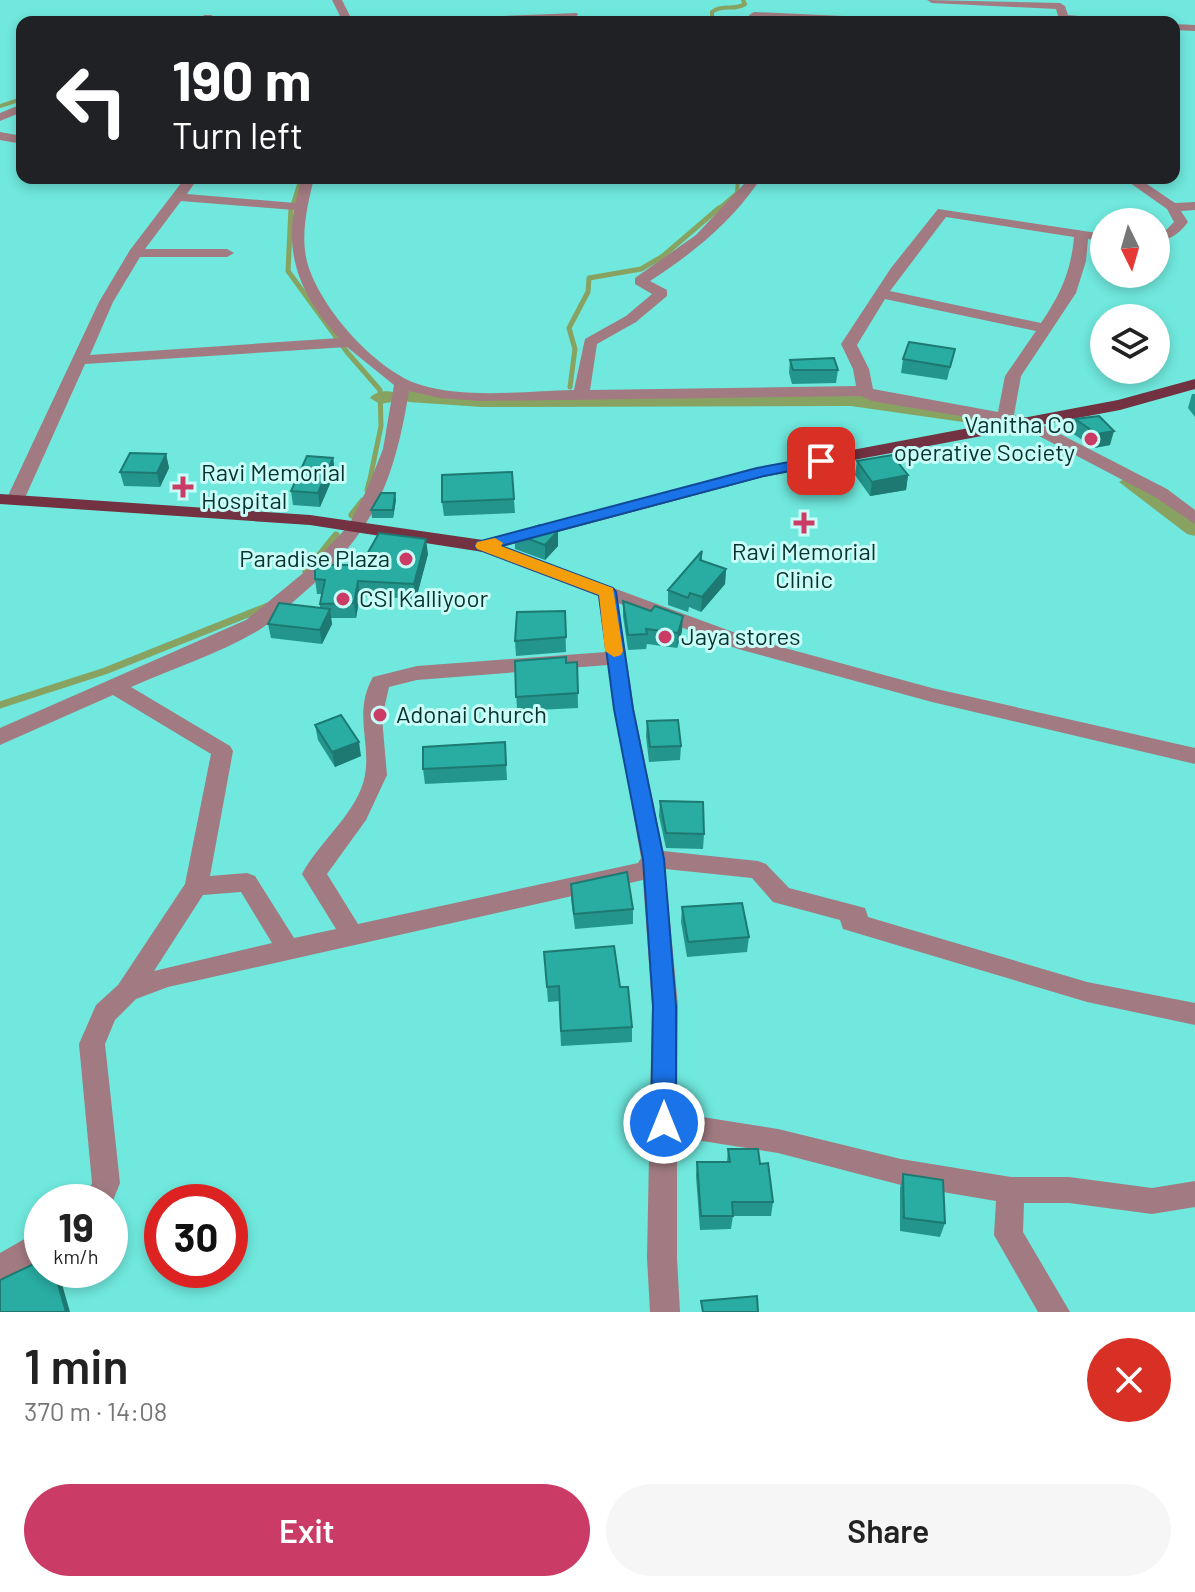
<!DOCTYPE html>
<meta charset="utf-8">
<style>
body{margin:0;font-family:Barlow,sans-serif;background:#f6f6f6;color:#222;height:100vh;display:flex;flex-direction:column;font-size:30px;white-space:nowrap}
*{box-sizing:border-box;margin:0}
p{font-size:26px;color:#767676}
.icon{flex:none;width:44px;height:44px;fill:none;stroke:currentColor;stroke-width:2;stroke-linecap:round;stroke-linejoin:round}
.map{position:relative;height:1312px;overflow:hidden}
.drawer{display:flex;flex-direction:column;background:#fff;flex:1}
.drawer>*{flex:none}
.guide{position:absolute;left:16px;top:16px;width:1164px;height:168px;border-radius:16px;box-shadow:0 4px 12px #0003;background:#202124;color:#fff;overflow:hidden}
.needle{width:52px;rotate:175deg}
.fabs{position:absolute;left:1090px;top:208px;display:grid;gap:16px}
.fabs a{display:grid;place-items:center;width:80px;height:80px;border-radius:50%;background:#fff;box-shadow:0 4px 12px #0003;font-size:40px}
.speed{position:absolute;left:24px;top:1184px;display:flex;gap:16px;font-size:40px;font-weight:700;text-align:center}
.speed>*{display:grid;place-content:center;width:104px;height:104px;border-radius:50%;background:#fff;box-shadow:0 4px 12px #0003;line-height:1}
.speed small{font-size:20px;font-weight:400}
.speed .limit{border:12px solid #d22;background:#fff;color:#111}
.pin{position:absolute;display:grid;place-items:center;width:68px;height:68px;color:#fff;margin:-34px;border-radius:16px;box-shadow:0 4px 12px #0006}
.me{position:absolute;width:88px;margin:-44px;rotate:0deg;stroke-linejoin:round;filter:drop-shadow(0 0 6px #0008)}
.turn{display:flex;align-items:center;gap:28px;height:168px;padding:0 24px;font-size:36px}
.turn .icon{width:104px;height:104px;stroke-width:2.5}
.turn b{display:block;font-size:56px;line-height:68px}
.round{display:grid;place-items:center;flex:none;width:84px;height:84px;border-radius:42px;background:#f6f6f6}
.summary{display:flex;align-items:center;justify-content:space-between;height:136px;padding:0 24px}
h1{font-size:48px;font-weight:600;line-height:60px}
.primary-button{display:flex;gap:16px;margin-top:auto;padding:16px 24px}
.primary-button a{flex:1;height:92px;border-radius:48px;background:#ca3b65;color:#fff;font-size:32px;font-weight:600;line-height:92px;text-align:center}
.primary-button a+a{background:#f6f6f6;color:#222}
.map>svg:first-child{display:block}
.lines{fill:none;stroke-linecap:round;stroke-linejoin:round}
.stream-far2{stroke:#87a261;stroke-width:4}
.stream-far1{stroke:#87a261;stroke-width:5}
.stream{stroke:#87a261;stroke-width:7}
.canal{fill:#87a261;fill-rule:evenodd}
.minor{fill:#a17b81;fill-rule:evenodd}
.major{fill:#733241;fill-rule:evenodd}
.wall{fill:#23958c}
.shaded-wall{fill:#1d7972}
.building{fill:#29ada3;stroke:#1d7972;stroke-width:2}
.route{fill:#1a73e8;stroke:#114b97;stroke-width:2}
.slow{fill:#f59e0b}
.poi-dot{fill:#ca3b65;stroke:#c8fef7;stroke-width:3}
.labels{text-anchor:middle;stroke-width:6;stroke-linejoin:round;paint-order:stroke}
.poi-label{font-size:24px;fill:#09312e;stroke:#c8fef7;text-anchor:start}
</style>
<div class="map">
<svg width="1195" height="1312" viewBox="0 0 1195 1312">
<rect width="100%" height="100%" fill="#70e8dd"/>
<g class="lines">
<path class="stream-far2" d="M726 22 712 18V12C722 4 735 11 745 4L743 0
M0 106 22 99
M291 210 301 178
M717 210 737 193 738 178"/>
<path class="stream-far1" d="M291 208 288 271 347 352 380 390 381 426 369 484
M570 387 575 349 569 328 588 292 589 278 641 269 663 256 719 208"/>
<path class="stream" d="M368 490 370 482
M352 515 363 501
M306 572 336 535
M0 705 105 671 268 606"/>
<path class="canal" d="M409 390 482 395 851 394 1005 416 1015 422 1005 428 851 406 482 407 409 402 400 397 398 401 380 404 370 398C376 390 393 389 400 396Z
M1129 476 1155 488 1195 518V536L1187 534 1119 482Z"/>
<path class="minor" d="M332 0H342L353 22H343Z
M927 0 1060 3 1065 6 1068 15 1113 19 1118 22H1060L1056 9 932 3Z
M754 12 843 16 848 22 750 17 749 15Z
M577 13 578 15 573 18 427 22 432 19Z
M204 15H212L210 22H200Z
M316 19 336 22H311Z
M1174 24 1195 25V31L1174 30Z
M22 104V112L0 121V113Z
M0 132 22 136V144L0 140Z
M185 178H198L187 194 295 203 302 178H314C308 203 301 231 306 257 315 303 376 372 421 385 468 399 525 391 574 390L585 339 626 316 652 294 635 284V278L696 235 744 184 741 178H753L757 184C729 224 692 254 650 281L667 290V296L636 322 597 344 590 390 856 386 853 369 841 344 891 268 938 209 1104 234V242L1088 239 1086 261 1076 293 1021 376 1014 415 1031 419 1167 489 1195 510V524L1155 497 1020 426 872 401 861 396 480 401 440 398 409 391C394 483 373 534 301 595 288 606 274 621 259 630 221 653 172 669 131 687L230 746 233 751 210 876 247 873 255 876 294 938 336 929 302 874C319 842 359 811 365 775 371 742 353 712 373 677L417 666 606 652 598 596 477 550 474 546 477 542 483 540 752 639 932 688 1195 748V764L932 702 738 649 618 603 634 709 663 851 758 861 766 864 789 888 865 908 868 917 1087 982 1195 1003V1025L1087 1002 843 929 840 920 773 902 752 878 665 869 678 1006 677 1113 778 1129 901 1159 1011 1177H1069L1152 1188 1195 1181V1207L1152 1214 1069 1203H1024L1023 1232 1070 1312H1038L994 1235 996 1201 901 1185 778 1153 677 1137V1258L680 1312H650L647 1258 652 1006 643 880 168 987 136 999 115 1020 105 1044 120 1183 110 1208V1202H83L92 1183 79 1044 96 1005 118 985 185 884 211 754 113 695 0 745V728L246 620 307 570 349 525 368 487 383 449 394 385 347 347 85 364 24 500 21 504H9L6 500 99 302 130 250ZM181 201 294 210C285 261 305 301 339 338L90 355 113 302 140 257H227L234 253 227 249H145ZM946 217 1074 237C1071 272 1060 295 1041 323L890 291ZM885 299 1036 331 1005 376 998 412 873 389 869 369 857 345ZM608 665 641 858 638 863 358 924 327 874 366 820 387 775 382 718 389 687 417 680ZM241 892 272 943 154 971 203 895Z
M1123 178H1138L1175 203 1195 202V210L1181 211 1188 222C1178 235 1171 239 1156 242V234L1164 232 1174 222 1167 209Z
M42 1229V1259L0 1283V1253Z"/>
<path class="major" d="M1195 379V389L1120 410 763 477 483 552 310 525 0 504V494L310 515 483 540 762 467 1118 400Z"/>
</g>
<path class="wall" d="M955 349 947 380 901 373 903 359Z
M790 360 838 370 836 383 792 384 789 373Z
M1192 394H1195V417L1188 408Z
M1099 416 1110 445 1094 448 1072 433 1075 419Z
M166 454 169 468 160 487 124 486 120 472Z
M333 458 335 472 320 507 293 505 291 491Z
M857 461 908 475 906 490 870 496 855 475Z
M512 472 515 513 444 516 442 502Z
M396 500 393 518H372L371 510Z
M558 531V546L545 560 515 549V534Z
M702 551V561L726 569 725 584 701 612 689 607 688 612 668 605V590Z
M428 554 416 599 360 596 356 618H331L332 624 322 644 271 638 268 624 320 608V604L322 594H317L315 579 361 565Z
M623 601 682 631 677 648 647 644 646 649 628 650 623 616Z
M565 611 566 652 516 656 515 641Z
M515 661 577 662 578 708 517 711Z
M647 721 681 746 680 760 649 762 646 736Z
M315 725 361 756 335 767 318 740Z
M505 742 507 780 425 784 423 769Z
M660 801 704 834 703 849 666 848 659 816Z
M571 884 633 909V924L575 929 571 899Z
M682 907 749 937 747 952 687 957 681 922Z
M544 952 620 987 632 1027V1042L561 1046 559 1001 548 1002Z
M728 1149 760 1164 773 1202 771 1216H733L731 1229 700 1230 696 1176 697 1162H727Z
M903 1174 945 1223 940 1237 900 1231V1188Z"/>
<path class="shaded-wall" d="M1114 431 1110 445 1094 448 1097 434Z
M166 454 169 468 160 487 157 473Z
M333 458 335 472 320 507 318 493Z
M908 475 906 490 870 496 872 482Z
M395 493 396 500 393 518V510Z
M558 531V546L545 560V545Z
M426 539 428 554 416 599 414 584Z
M726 569 725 584 701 612 702 597Z
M358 581 360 596 356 618 354 603Z
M330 609 332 624 322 644 320 630Z
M683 616 682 631 677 648 678 633Z
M359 742 361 756 335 767 332 752Z
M54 1270H58L70 1312H66Z"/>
<path class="building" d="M909 342 955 349 950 367 903 359Z
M834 358 838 370H793L790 360Z
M1099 416 1114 431 1097 434 1075 419Z
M130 453 166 454 157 473 120 472Z
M892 455 908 475 872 482 857 461Z
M307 456 333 458 318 493 291 491Z
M512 472 514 499 442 502V475Z
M381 493H395L393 510H371Z
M540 525 558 531 545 545 515 534Z
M379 533 426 539 414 584 358 581 354 603 320 604 325 580 315 579V570L320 565H361Z
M702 551 700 560 726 569 702 597 690 593 688 598 668 590Z
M623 601 651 611 655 606 683 616 678 633 646 629 647 634 628 635Z
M279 603 330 609 320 630 268 624Z
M565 611 566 637 515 641 517 612Z
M566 657V663L577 662 578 693 516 697 515 661Z
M341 715 359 742 332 752 315 725Z
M678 720 681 746 650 747 647 721Z
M505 742 506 765 423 769V747Z
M660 801 703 802 704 834 666 833Z
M627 872 633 909 574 914 571 884Z
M742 903 749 937 688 942 682 907Z
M614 946 620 987H628L632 1027 561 1031 559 986 547 987 544 952Z
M728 1149H758L760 1164 768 1163 773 1202H732L733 1216H701L697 1162H730Z
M903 1174 943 1180 945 1223 904 1218Z
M42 1260V1270H54L66 1312H0V1280Z
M757 1296 758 1312H703L701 1301Z"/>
<path class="route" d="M821 456 826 458V464L764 476 501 546 613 588 616 592 633 709 664 859 676 1006V1123L672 1131 664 1134 655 1131 651 1123 653 1006 643 859 614 709 599 595 477 549 475 546 477 542 757 468Z"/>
<path class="slow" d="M495 538 503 543 501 546 613 588 623 651 621 655 614 657 605 651 599 595 477 549 475 546 477 542Z"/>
<g class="poi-dot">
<circle cx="1091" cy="439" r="8"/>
<path d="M179 475h8v8h8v8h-8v8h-8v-8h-8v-8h8z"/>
<path d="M800 511h8v8h8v8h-8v8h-8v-8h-8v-8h8z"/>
<circle cx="406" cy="559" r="8"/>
<circle cx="343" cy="599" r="8"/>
<circle cx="665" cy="637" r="8"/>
<circle cx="380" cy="715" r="8"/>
</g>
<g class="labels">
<g class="poi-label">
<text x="1075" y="433" text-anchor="end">Vanitha Co<tspan x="1075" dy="28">operative Society</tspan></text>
<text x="201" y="481">Ravi Memorial<tspan x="201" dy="28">Hospital</tspan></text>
<text x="804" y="560" text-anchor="middle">Ravi Memorial<tspan x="804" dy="28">Clinic</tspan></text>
<text x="390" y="567" text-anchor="end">Paradise Plaza</text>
<text x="359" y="607">CSI Kalliyoor</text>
<text x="681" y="645">Jaya stores</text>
<text x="396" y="723">Adonai Church</text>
</g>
</g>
</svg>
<div class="fabs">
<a><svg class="needle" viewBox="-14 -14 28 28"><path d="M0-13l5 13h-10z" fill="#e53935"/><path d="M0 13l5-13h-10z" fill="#767676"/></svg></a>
<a><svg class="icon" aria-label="layers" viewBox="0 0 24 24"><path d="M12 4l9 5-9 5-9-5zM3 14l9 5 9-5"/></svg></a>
</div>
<div class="speed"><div>19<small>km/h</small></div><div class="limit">30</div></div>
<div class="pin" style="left:821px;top:461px;background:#d93025"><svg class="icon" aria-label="arrive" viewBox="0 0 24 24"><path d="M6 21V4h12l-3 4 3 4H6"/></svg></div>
<svg class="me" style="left:664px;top:1123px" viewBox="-20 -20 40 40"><circle r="17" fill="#1a73e8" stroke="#fff" stroke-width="3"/><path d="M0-11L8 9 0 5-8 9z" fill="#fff"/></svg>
<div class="guide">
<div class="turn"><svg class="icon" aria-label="left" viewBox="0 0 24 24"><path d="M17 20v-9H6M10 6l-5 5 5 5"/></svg><div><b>190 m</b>Turn left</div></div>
</div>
</div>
<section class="drawer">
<div class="summary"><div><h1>1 min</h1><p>370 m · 14:08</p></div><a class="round" style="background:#d93025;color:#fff"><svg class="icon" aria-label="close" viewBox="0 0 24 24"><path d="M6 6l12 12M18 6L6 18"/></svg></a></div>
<div class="primary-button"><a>Exit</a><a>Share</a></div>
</section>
